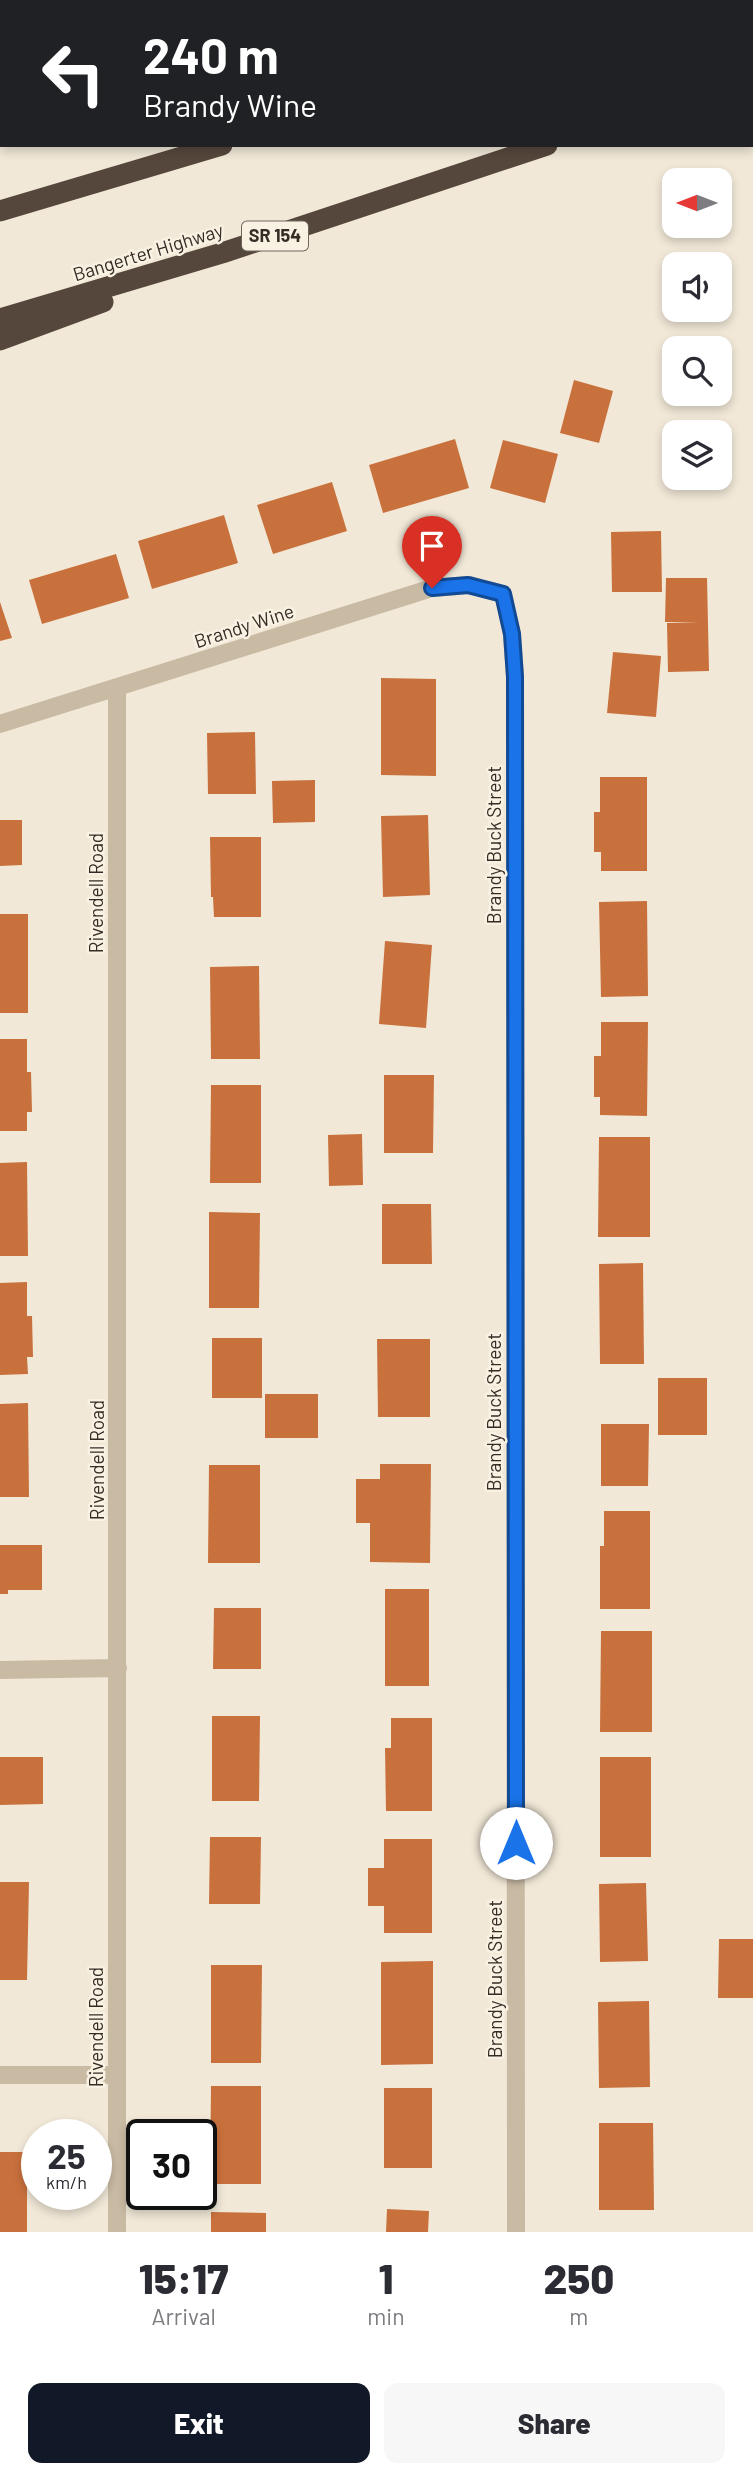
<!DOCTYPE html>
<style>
body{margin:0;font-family:Barlow,sans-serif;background:#f7f7f7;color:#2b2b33;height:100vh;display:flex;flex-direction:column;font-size:26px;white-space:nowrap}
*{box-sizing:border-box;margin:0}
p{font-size:23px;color:#7c7c81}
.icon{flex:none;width:38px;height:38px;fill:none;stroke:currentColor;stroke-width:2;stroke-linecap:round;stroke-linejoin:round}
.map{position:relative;height:2232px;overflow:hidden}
.drawer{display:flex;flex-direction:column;background:#fff;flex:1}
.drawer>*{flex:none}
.hud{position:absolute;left:0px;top:0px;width:754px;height:147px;box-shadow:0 4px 10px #0003;background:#202124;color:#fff;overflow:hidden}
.needle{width:46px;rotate:270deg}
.tools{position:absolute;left:662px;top:168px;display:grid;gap:14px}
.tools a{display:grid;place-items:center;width:70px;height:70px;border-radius:14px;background:#fff;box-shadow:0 4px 10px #0003;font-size:35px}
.speed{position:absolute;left:21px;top:2119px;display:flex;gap:14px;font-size:35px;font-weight:700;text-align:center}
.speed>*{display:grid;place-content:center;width:91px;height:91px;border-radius:50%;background:#fff;box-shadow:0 4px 10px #0003;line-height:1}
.speed small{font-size:18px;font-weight:400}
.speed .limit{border:4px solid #111;border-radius:10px;background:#fff;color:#111}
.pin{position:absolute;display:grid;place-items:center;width:60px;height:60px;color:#fff;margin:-72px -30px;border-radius:50% 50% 50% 0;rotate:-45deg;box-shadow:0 0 7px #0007}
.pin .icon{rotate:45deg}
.me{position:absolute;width:77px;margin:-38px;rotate:0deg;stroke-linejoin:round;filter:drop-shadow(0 0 5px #0008)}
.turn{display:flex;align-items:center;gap:24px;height:147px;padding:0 28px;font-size:32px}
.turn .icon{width:91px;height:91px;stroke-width:2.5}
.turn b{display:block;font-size:49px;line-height:60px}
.eta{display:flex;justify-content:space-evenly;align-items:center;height:119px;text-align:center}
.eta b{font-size:42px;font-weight:800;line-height:49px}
.cta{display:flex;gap:14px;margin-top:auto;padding:14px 28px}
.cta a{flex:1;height:80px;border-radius:14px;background:#111827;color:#fff;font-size:28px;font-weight:800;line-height:80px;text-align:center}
.cta a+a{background:#f7f7f7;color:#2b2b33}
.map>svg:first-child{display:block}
.building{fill:#c9713d}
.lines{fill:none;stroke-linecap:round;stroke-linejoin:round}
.street{stroke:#c9baa3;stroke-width:18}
.highway{stroke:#56473c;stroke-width:21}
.route-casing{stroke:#114b97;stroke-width:18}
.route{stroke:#1a73e8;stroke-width:12}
.labels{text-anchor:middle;stroke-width:5;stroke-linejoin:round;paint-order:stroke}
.shield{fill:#f9f2e3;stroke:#6f675e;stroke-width:2}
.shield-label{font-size:18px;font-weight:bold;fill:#342c25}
.street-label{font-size:19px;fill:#342c25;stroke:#f9f2e3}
</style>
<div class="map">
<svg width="753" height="2232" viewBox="0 0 753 2232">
<rect width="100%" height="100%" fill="#f1e8d7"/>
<path class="building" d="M574 380 613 391 599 443 560 433Z
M455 439 469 488 383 513 369 465Z
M503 440 558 454 545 503 490 488Z
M332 482 347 531 273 554 257 505Z
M224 515 238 563 152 589 138 541Z
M661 531 662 592H612L611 532Z
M116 554 129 598 42 624 29 580Z
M666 578H707L709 671 668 672 667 623 699 622H665Z
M0 602 12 638 0 641Z
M613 652 661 656 656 717 607 713Z
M381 678 436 679V776L381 775Z
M255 732 256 794H208L207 733Z
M600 777H647V871H601V852H594V812H600Z
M315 780V822L273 823 272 781Z
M428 815 430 895 383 897 381 816Z
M0 820H22V865L0 866Z
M210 837H261V917H214L213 897H211Z
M647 901 648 996 601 997 599 902Z
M0 914H28V1013H0Z
M385 941 432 945 426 1028 379 1024Z
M259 966 260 1059H211L210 967Z
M601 1022H648L647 1116 600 1115V1097H594V1056H601Z
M0 1039H27V1072H31L32 1112H27V1131H0Z
M384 1075H434L433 1153H384Z
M211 1085H261V1183H210Z
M362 1134 363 1185 329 1186 328 1135Z
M599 1137H650V1237H598Z
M27 1162 28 1256H0V1163Z
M382 1204H431L432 1264H382Z
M209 1212 260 1213 259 1308H209Z
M643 1263 644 1364H600L599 1264Z
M27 1282V1316H32L33 1357H27L28 1374 0 1375V1283Z
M212 1338H262V1398H212Z
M377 1339H430V1417H378Z
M658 1378H707V1435H658Z
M265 1394H318V1438H265Z
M28 1403 29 1497H0V1404Z
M601 1424H649L648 1486H601Z
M380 1464H431L430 1563 370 1562V1523H356V1479H380Z
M209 1465H260V1563H208Z
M604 1511H650V1609H600V1546H604Z
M0 1545H42V1590H8V1594H0Z
M385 1589H429V1686H385Z
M214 1608H261V1669H213Z
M601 1631H652V1732H600Z
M212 1716H260L259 1801H212Z
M391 1718H432V1811H386L385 1748H391Z
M0 1757H43V1804L0 1805Z
M600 1757H651V1857H600Z
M210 1837H261L260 1904H209Z
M384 1839H432V1933H384V1906H368V1868H384Z
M0 1882H29L27 1980H0Z
M646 1883 648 1961 600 1962 599 1884Z
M719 1939H753V1998H718Z
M433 1961V2064L381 2065V1962Z
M211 1965H262L261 2063H211Z
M649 2001 650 2087 599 2088 598 2002Z
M211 2086H261V2184H210Z
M384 2088H432V2168H384Z
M599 2123H653L654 2210H599Z
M0 2152H27V2232H0Z
M387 2209 429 2211 428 2232H386Z
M211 2212 266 2213V2232H211Z"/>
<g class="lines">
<path class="street" d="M117 689V2232
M0 724 432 588 469 585 503 594 512 634 515 677 516 2232
M0 1670 118 1668
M0 2075H117"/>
<path class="highway" d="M669 2 674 0
M752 77H753
M0 211 222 145
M0 319 222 253 547 145
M0 340 103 302"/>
</g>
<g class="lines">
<defs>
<path id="route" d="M432 588 468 585 503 594 512 634 515 677 516 1843"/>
</defs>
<use href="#route" class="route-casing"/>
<use href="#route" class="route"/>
</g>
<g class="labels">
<rect class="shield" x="242" y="221.5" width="66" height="29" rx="5"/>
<g class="shield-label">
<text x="275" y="242">SR 154</text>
</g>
<g class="street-label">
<text transform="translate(148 252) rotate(-17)" y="7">Bangerter Highway</text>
<text transform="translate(244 626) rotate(-18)" y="7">Brandy Wine</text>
<text transform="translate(494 845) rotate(-90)" y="7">Brandy Buck Street</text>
<text transform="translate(96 893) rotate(-90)" y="7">Rivendell Road</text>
<text transform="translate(494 1412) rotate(-90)" y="7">Brandy Buck Street</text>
<text transform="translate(97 1460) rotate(-90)" y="7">Rivendell Road</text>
<text transform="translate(495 1979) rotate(-90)" y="7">Brandy Buck Street</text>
<text transform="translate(96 2027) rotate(-90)" y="7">Rivendell Road</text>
</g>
</g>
</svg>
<div class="tools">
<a><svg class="needle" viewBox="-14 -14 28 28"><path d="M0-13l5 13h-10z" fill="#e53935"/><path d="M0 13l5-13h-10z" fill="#7c7c81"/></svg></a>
<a><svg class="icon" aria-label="sound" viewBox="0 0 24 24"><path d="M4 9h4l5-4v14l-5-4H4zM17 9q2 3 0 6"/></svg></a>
<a><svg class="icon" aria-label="search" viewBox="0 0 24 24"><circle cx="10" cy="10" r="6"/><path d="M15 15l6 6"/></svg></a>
<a><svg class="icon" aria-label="layers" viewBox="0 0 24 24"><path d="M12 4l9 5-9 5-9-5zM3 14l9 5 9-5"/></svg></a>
</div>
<div class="speed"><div>25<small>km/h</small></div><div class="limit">30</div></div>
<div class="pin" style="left:432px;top:588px;background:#d93025"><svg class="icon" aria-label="arrive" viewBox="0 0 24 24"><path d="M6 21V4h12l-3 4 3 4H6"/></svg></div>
<svg class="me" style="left:516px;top:1843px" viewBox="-20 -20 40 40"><circle r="19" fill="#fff"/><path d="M0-13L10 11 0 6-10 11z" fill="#1a73e8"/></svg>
<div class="hud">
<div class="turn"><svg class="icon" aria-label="left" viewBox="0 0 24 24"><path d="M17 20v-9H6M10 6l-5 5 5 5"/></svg><div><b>240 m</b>Brandy Wine</div></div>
</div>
</div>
<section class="drawer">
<div class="eta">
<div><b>15:17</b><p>Arrival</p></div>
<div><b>1</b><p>min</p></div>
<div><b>250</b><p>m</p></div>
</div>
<div class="cta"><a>Exit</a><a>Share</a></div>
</section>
